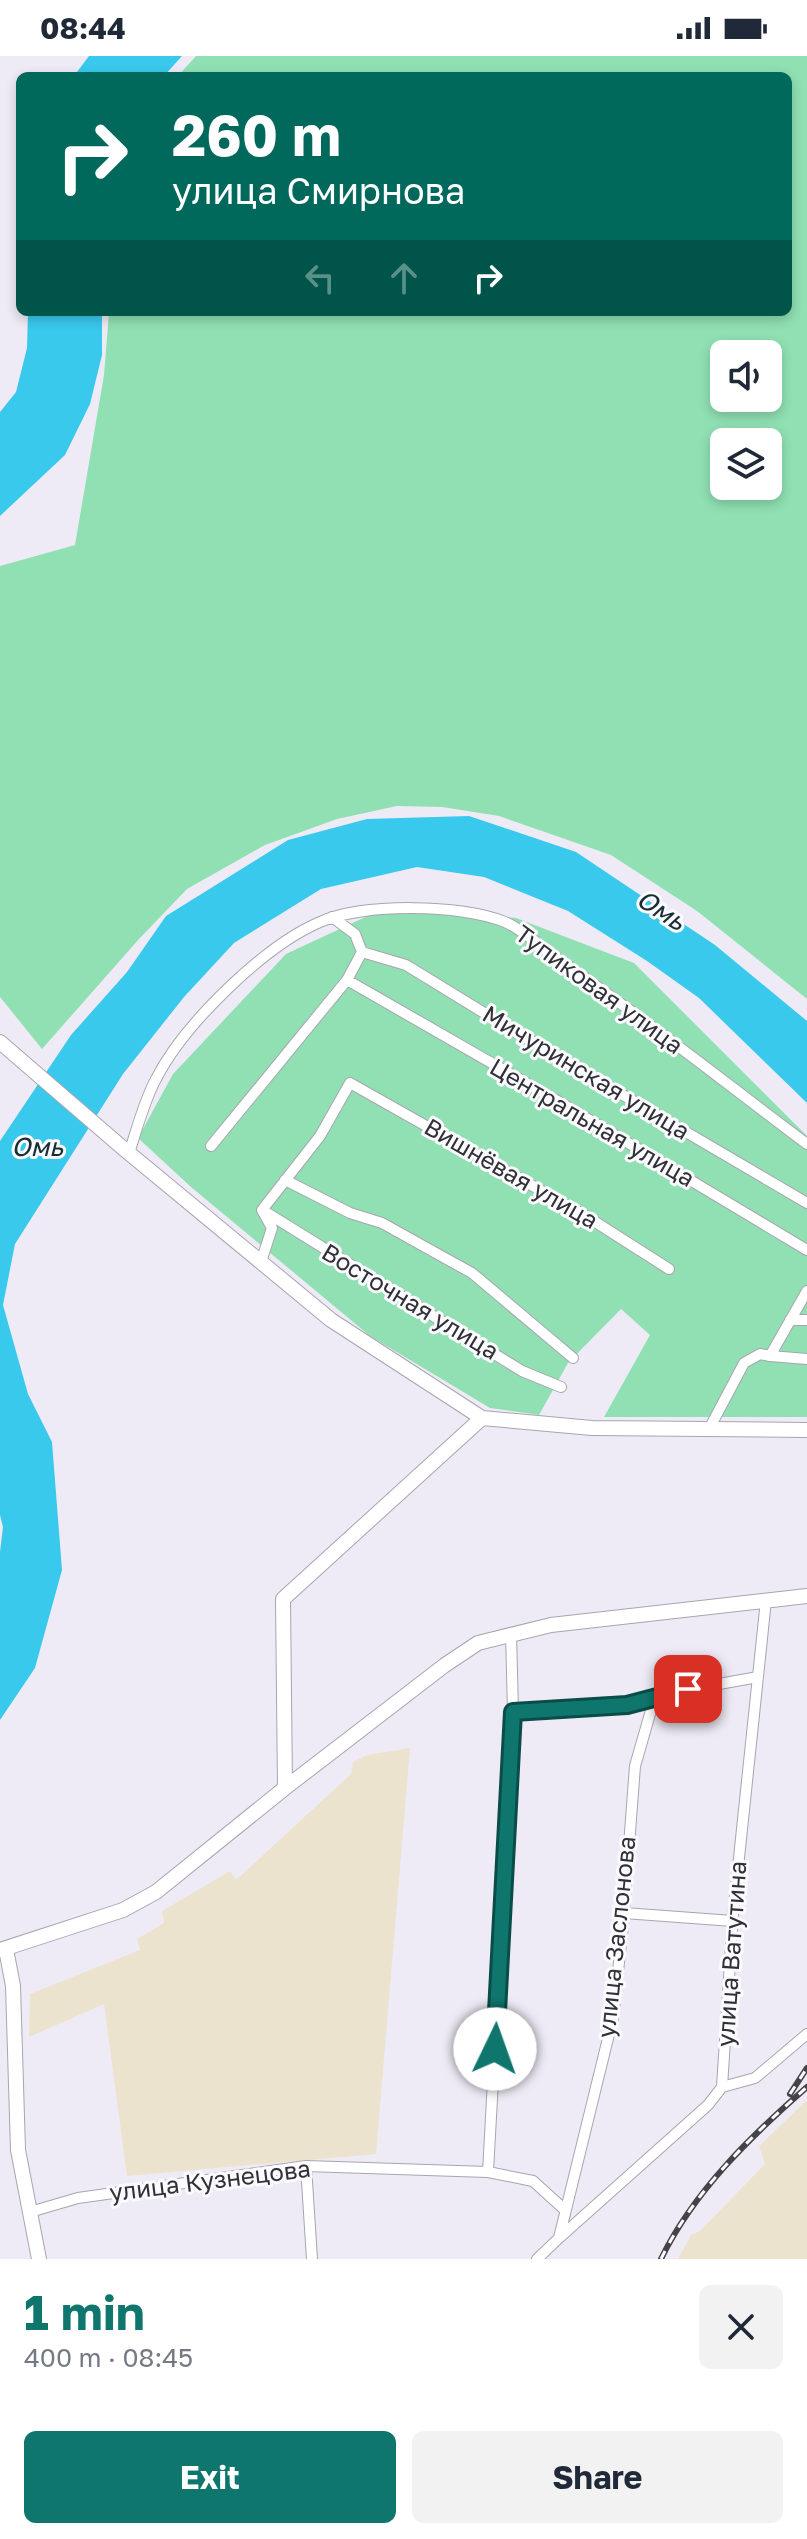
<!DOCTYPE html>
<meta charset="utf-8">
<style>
body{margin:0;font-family:"Golos Text",sans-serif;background:#f2f2f3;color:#1f2937;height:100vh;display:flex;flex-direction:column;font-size:30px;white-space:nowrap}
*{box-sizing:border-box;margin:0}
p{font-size:26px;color:#747a83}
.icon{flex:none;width:44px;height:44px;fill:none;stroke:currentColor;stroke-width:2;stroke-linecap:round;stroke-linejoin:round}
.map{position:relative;height:2203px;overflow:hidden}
.sheet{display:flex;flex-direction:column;background:#fff;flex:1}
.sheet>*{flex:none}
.hud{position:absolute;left:16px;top:16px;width:776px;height:244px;border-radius:12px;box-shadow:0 4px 12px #0003;background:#00695c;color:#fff;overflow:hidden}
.controls{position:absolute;left:710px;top:284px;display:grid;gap:16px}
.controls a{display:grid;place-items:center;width:72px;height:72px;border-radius:12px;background:#fff;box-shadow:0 4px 12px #0003;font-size:40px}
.pin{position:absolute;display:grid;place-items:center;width:68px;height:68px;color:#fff;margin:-34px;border-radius:16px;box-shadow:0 4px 12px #0006}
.me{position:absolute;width:88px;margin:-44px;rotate:3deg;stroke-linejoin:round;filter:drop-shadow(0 0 6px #0008)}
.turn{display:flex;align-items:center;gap:28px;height:168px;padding:0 24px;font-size:36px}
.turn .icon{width:104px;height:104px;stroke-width:2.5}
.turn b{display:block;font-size:56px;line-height:68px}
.lanes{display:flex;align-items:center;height:76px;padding:0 24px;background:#0003;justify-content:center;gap:40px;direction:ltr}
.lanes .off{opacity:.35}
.round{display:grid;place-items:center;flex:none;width:84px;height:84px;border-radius:12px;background:#f2f2f3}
.head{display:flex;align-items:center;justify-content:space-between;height:136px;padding:0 24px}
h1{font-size:48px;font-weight:700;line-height:60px;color:#0f766e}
.action{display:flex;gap:16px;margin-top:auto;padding:16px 24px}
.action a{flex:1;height:92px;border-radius:12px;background:#0f766e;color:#fff;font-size:32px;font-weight:700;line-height:92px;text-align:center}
.action a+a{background:#f2f2f3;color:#1f2937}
.status{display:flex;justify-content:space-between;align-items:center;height:56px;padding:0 40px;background:#fff;direction:ltr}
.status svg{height:22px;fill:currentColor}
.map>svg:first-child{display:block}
.industrial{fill:#ece3ce}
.green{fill:#90e0b3;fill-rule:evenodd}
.water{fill:#39c9ed}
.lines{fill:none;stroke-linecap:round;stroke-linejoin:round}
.street-casing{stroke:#a8a5af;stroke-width:12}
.secondary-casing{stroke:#a8a5af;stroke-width:16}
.street{stroke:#fff;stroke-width:10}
.secondary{stroke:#fff;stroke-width:14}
.rail-casing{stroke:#444348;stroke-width:6}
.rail{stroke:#fbfafe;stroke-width:3;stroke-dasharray:9;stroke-linecap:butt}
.route-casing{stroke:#0a4d48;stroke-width:20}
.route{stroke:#0f766e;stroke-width:14}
.labels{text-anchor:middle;stroke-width:6;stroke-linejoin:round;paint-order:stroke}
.street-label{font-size:24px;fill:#313034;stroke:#fbfafe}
.water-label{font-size:26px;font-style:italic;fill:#172e35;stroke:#fbfafe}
</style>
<div class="status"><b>08:44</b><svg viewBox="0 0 49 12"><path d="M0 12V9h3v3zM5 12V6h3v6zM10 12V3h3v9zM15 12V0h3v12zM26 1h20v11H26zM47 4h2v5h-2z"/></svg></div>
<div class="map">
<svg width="807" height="2203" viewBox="0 0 807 2203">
<rect width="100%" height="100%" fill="#efebf6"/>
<path class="industrial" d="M410 1692 376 2098 127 2120 104 1948 29 1981 30 1938 140 1894 137 1883 164 1867 162 1855 230 1815 236 1824 351 1718 353 1706 367 1699Z
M807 2044V2203H678L691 2179 700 2175 765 2108 759 2090Z"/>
<path class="green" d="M196 0H807V943L697 855 611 799 499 760 442 751 397 750 337 763 265 789 187 833 139 883 42 993 0 941V510L75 489 104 319 109 256H788V20H178ZM724 298H768V342H724ZM724 386H768V430H724Z
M391 849 516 862 634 907 807 1080V1361H604L650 1279 621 1253 568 1307 539 1359 490 1352 370 1280 191 1131 138 1082 173 1018 286 898Z"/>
<path class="water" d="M89 0H182L164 20H74Z
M28 256H102V299L90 348 65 399 0 460V356L16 336 27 292Z
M469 760 576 796 715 889 807 965V1047L699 942 647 905 568 855 484 821 417 811 321 833 234 887 184 941 123 1018 15 1188 3 1249 28 1338 52 1386 62 1514 35 1612 0 1664V1496L3 1471 0 1459V1085L71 979 127 916 166 860 288 784 367 763Z"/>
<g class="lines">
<defs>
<path id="street" d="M332 861 355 878 362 896 347 924 563 1048 807 1194
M362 896 406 909 512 974 807 1147
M211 1090 347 924
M129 1097C137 1073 144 1045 156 1023 184 968 264 890 320 866 363 847 461 848 505 866 524 874 551 899 569 911 651 967 728 1029 807 1088
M285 1124 350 1157 382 1167 472 1217 573 1302
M264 1155 522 1315 561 1331
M261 1206 272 1172 262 1154 320 1080 350 1027 586 1160 669 1213
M790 1264H807
M770 1300 807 1303
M708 1375 744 1307 760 1298 770 1300 807 1235
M513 1656 627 1649 654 1644 669 1637 758 1621
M624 1857 733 1865
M722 2031 755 2022 807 1978
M306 2110 312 2203
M488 2116 513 1656 511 1577
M30 2156 78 2142 306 2110 488 2116 533 2125 565 2154
M559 2182 708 2049 722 2031 733 1859 766 1544
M537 2203 559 2182 613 1962 623 1869 635 1710 654 1644"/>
<path id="secondary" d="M0 986 124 1093 331 1264 482 1362 592 1372 807 1374
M285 1732 283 1543 482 1362
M6 1893 13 1930 18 2094 39 2203
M0 1894 123 1854 156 1836 285 1732 445 1609 478 1587 551 1569 807 1540"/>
</defs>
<use href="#street" class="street-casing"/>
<use href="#secondary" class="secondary-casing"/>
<use href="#street" class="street"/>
<use href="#secondary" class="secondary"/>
<defs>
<path id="rail" d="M790 2038 807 2012
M661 2203C694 2135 751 2080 807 2031"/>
</defs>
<use href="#rail" class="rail-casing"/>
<use href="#rail" class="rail"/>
</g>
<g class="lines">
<defs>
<path id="route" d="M495 1993 513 1656 627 1649 688 1633"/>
</defs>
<use href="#route" class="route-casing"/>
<use href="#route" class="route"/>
</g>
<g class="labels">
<g class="street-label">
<text transform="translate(599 934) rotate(36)" y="8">Тупиковая улица</text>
<text transform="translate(586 1017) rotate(31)" y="8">Мичуринская улица</text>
<text transform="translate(592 1067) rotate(30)" y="8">Центральная улица</text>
<text transform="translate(511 1118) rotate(30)" y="8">Вишнёвая улица</text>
<text transform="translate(410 1246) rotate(31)" y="8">Восточная улица</text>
<text transform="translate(617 1881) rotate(-84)" y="8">улица Заслонова</text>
<text transform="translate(732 1898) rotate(-86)" y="8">улица Ватутина</text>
<text transform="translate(210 2125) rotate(-7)" y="8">улица Кузнецова</text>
</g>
<g class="water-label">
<text transform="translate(661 854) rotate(33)" y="9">Омь</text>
<text x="37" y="1100">Омь</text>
</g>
</g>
</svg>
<div class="controls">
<a><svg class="icon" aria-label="sound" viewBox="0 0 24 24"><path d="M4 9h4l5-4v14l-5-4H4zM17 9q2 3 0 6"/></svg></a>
<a><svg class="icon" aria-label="layers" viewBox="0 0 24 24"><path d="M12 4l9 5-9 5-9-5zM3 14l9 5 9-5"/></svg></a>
</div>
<div class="pin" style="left:688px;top:1633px;background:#d93025"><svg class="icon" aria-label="arrive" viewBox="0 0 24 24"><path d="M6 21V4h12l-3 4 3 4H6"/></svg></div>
<svg class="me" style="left:495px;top:1993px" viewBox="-20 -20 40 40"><circle r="19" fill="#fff"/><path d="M0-13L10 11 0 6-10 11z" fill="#0f766e"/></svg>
<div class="hud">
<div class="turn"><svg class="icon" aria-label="right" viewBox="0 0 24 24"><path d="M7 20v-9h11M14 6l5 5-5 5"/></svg><div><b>260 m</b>улица Смирнова</div></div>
<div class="lanes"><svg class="icon off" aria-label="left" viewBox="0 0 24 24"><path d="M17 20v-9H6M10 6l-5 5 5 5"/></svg><svg class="icon off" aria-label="ahead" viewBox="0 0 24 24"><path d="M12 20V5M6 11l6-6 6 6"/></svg><svg class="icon" aria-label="right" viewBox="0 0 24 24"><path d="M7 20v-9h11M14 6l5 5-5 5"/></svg></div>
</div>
</div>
<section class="sheet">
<div class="head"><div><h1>1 min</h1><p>400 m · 08:45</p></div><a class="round"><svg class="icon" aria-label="close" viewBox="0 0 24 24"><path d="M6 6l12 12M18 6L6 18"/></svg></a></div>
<div class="action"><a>Exit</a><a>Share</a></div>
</section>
